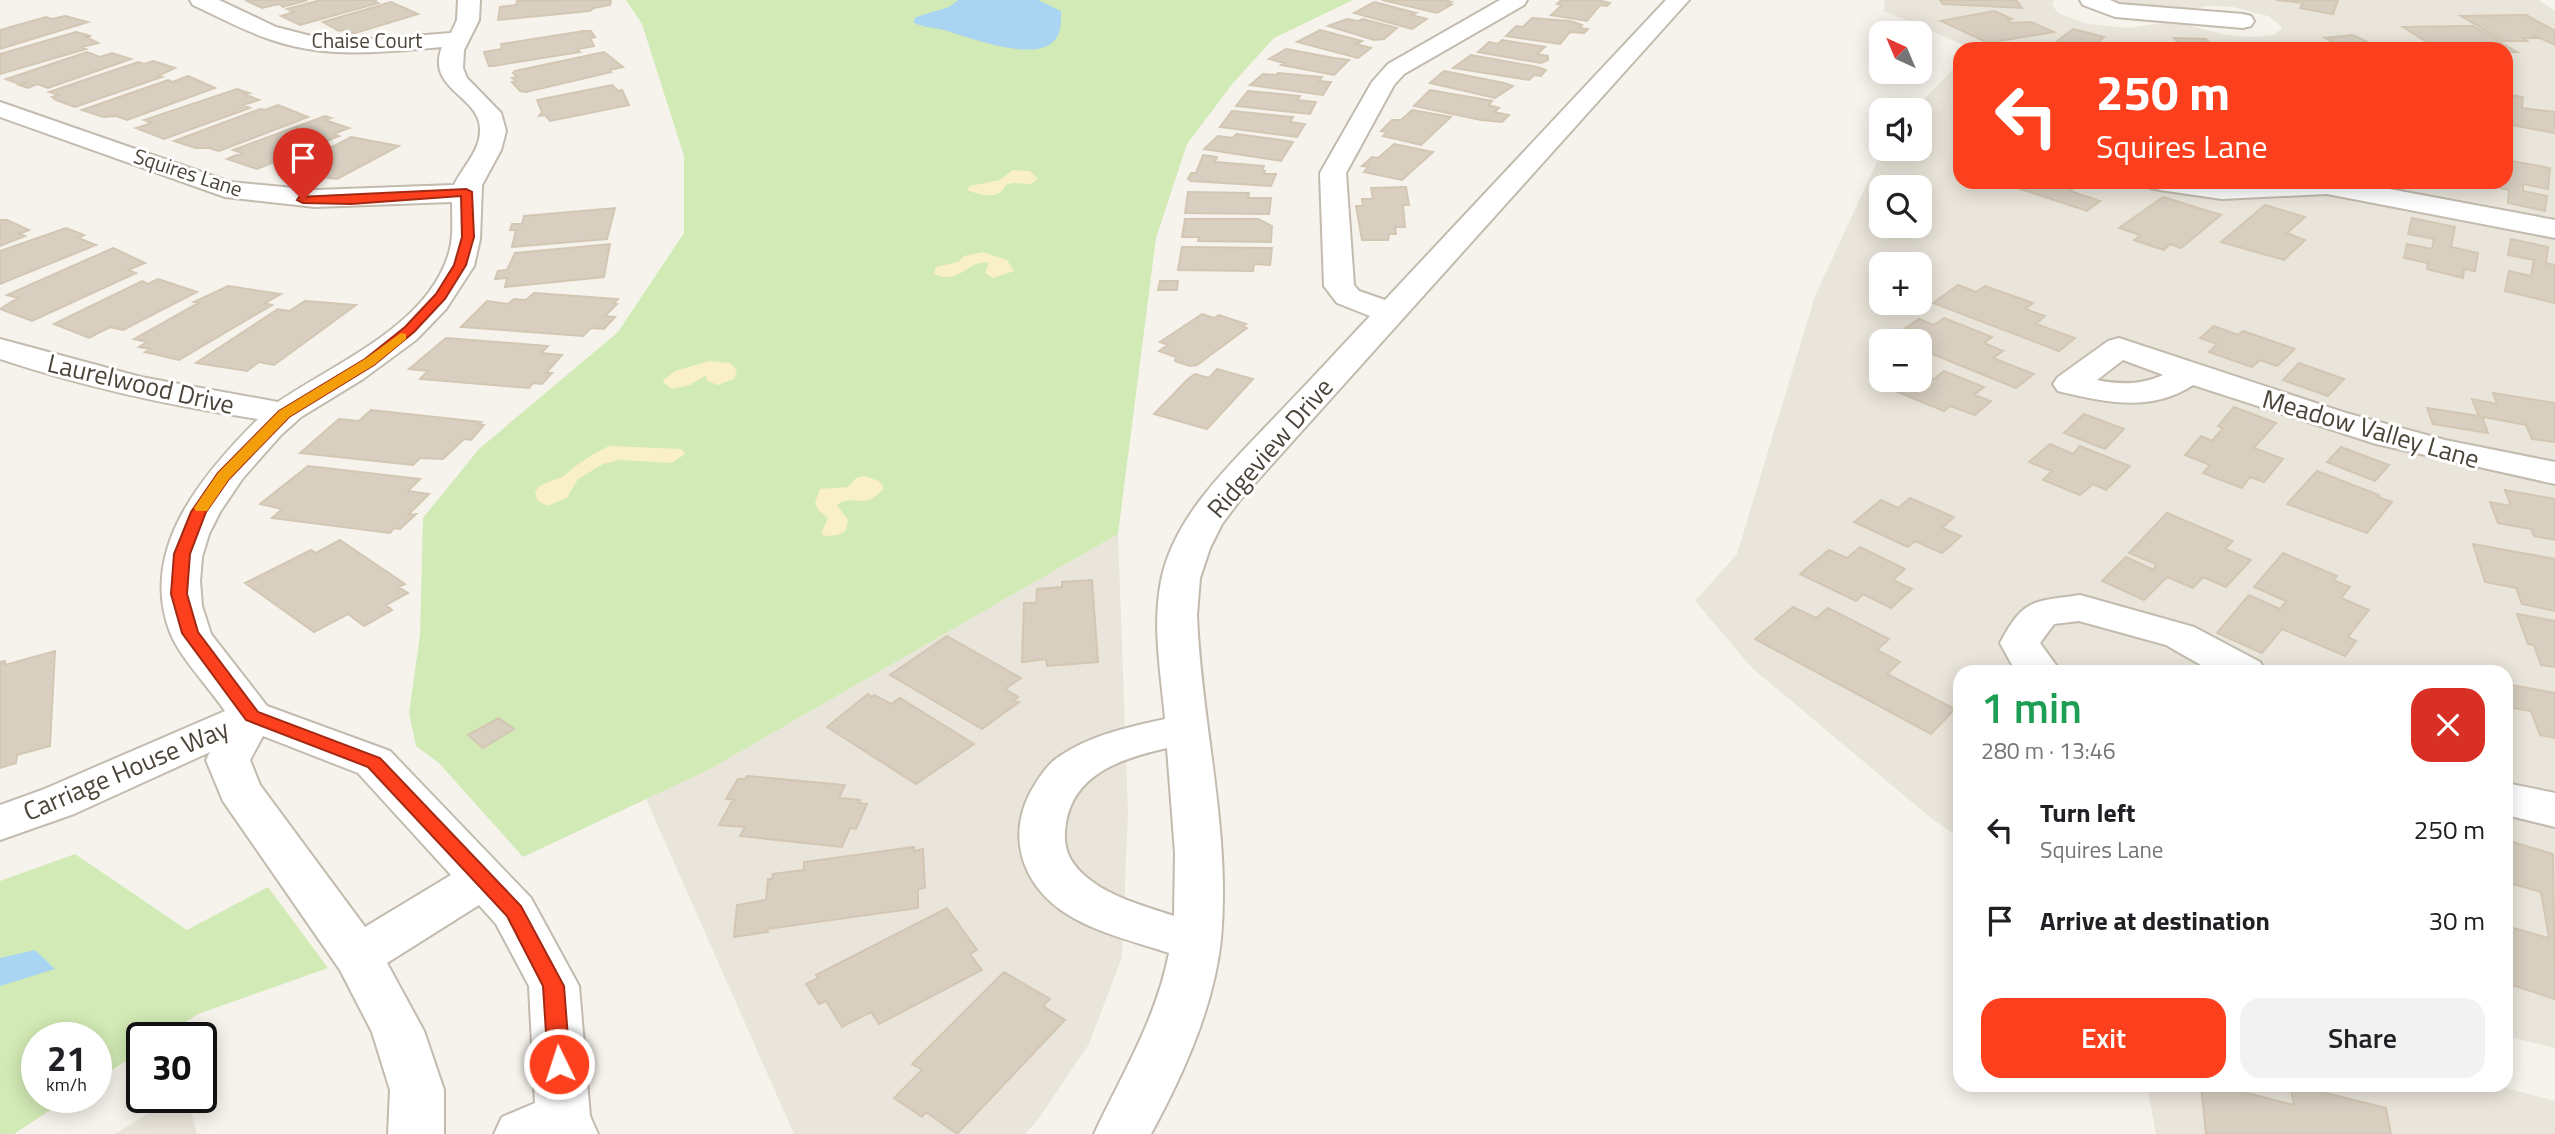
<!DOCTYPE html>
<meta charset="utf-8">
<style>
body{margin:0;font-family:"Titillium Web",sans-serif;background:#f2f2f2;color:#202124;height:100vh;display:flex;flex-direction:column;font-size:26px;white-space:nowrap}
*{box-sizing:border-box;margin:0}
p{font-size:23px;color:#757577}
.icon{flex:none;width:38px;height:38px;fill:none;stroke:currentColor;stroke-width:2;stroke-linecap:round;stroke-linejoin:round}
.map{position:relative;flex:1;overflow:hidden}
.drawer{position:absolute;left:1953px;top:665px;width:560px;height:427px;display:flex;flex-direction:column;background:#fff;border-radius:21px;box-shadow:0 4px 18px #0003}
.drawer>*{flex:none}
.guide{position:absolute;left:1953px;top:42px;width:560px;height:147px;border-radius:21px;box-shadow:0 4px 18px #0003;background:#fc3f1d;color:#fff;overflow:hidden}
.needle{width:46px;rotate:316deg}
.buttons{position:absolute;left:1869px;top:21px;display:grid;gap:14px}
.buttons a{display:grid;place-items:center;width:63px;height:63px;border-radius:14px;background:#fff;box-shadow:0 4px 18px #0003;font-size:35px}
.speed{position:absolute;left:21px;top:1022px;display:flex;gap:14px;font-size:35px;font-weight:700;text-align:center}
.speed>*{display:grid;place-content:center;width:91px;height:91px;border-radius:50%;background:#fff;box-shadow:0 4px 18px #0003;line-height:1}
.speed small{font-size:18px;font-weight:400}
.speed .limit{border:4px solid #111;border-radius:10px;background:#fff;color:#111}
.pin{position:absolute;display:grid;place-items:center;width:60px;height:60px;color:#fff;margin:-72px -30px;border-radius:50% 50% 50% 0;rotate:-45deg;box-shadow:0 0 7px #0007}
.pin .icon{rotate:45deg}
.me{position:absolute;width:77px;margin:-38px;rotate:356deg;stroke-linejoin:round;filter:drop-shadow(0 0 5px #0008)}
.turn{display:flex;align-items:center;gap:24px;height:147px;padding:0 28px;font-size:32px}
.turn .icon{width:91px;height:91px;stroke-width:2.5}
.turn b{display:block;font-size:49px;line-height:60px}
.round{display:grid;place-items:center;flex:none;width:74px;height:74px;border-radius:21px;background:#f2f2f2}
.head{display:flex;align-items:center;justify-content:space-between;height:119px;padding:0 28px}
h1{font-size:42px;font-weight:600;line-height:52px;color:#1e9e55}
.cta{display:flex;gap:14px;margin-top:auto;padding:14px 28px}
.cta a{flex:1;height:80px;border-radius:21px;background:#fc3f1d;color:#fff;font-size:28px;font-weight:600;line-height:80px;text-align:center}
.cta a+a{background:#f2f2f2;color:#202124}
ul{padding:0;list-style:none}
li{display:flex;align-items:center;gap:21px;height:91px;padding:0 28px}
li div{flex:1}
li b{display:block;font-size:26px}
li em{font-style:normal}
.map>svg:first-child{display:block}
.residential{fill:#eae5da;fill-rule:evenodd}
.green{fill:#d2eab5}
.sand{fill:#f9efc9}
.water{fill:#a9d4f2}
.building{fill:#d8cfc1;stroke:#d3c7b4;stroke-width:2}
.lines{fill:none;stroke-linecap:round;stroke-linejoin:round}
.minor-casing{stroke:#c2bbae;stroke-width:4}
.minor{fill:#fff;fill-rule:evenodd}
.route{fill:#fc3f1d;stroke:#a42913;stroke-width:2}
.slow{fill:#f59e0b}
.labels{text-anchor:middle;stroke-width:6;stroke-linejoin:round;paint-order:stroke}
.far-street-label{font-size:21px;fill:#4b4439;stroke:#fff}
.street-label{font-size:26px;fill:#4b4439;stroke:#fff}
</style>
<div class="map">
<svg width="2555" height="1134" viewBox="0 0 2555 1134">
<rect width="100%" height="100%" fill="#f6f3ec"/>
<path class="residential" d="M1885 0H2054L2052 5 2058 13 2088 24 2129 28 2162 23 2183 24 2227 35 2253 37 2273 35 2282 29 2280 25 2268 16 2233 7 2208 6 2178 11H2144L2103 0H2539L2555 11V1048L2506 1036V672H1960V838L1932 819 1752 668 1695 601 1737 554 1815 296 1883 149H1920V110H1914L1960 62V182H2506V49H1973L1884 11ZM1881 187H1920V226H1881ZM1881 264H1920V303H1881ZM1881 341H1920V380H1881Z
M1118 534 1128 812 1122 957 1089 1044 1037 1121 1025 1134H794L646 799 710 769Z
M2147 1085H2494L2555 1101V1134H2156Z
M175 1097H187L197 1134H115Z"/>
<path class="green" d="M626 0H1353L1274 38 1233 83 1187 144 1156 238 1118 534 710 769 523 857 439 763 416 746 409 713 420 635 423 518 479 449 618 332 684 233V156L642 24Z
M75 854 187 930 268 887 328 968 198 1014 162 1038H142V1051L96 1080V1038H37V1097H70L14 1134H0V881Z"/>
<path class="sand" d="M1013 170 1030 171 1038 179 1031 184 1013 183 1006 185C998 201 981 195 967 190L970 186 1000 180Z
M983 252 1007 260 1014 271 993 278 985 273 989 263C967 259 961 286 934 274L936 267 958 262 964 256Z
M709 361 730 363 737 370 734 379 718 385 707 381 706 375 690 385 672 389 664 383 663 380 675 371Z
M609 446 681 449 685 454 672 463 620 460 603 464 578 479 567 498 547 506 537 500 535 492C541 481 555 482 565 475 578 463 592 454 609 446Z
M864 476 879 481 884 488C865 512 853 492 837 505L848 520 846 531 838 535 825 536 821 534 828 518 818 510 815 502 820 489 848 487 856 478Z"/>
<path class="water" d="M958 0H1038L1061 11C1061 22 1062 34 1053 42 1032 62 968 37 944 30 933 27 923 28 913 22L916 17 949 7Z
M35 950 55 969 0 986V958Z"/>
<path class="building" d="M245 0H308L283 7 279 4 262 8Z
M321 0H377L373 1 378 3 300 25 281 16 294 12 287 9Z
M611 0 610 5 594 8 590 11 498 20 500 7 516 5 517 1Z
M1382 0H1444L1452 2 1448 5H1451L1437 13Z
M1561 0H1598L1610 3 1607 6 1600 5 1587 21 1551 15 1562 5 1557 4Z
M1940 0H2016L2022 8 1943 4Z
M2276 0H2338L2333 14 2300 8 2303 3Z
M391 2 418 14 352 34 344 30 339 31 323 22Z
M1374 2 1416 13 1411 15 1427 19 1412 29 1354 13Z
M1994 11 2012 19 2007 20 2012 23 2031 22 2054 32 1988 43 1941 21Z
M2526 15 2555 31V45L2533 35 2536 38H2523L2527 41H2503L2461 16Z
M65 16 88 22 0 49V30L46 17 52 19Z
M1532 18 1570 21 1582 25 1579 28 1588 29 1584 33 1570 32 1560 44 1506 36 1516 26 1523 27Z
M1347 19 1358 21 1363 19 1397 28 1384 39 1374 40 1328 26Z
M2473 26 2517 52H2506V49H2438L2403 27Z
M2073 29 2104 37 2096 44 2118 49H2047Z
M1320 30 1362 41 1356 44 1371 48 1358 58 1297 42Z
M584 31H591L595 37 590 38 594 46 578 49 580 52 493 66H489L484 52 502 49 501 44Z
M76 32 91 36 86 37 98 43 82 47 86 49 0 74V54Z
M2353 35 2373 45 2382 49H2333L2345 48 2325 38Z
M2174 38 2206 39 2215 49H2146L2142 44 2182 46Z
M1502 40 1545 47 1537 54 1548 56V60L1541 63 1478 52 1489 42 1498 44Z
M1286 49 1334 58 1349 60 1334 75 1281 65 1284 63 1269 59Z
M87 52 100 57 112 53 131 59 48 88 37 84 28 88 19 85 28 82 19 84 6 79Z
M604 52 623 67 610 70 611 72 526 92 520 91 512 82 516 81 512 78 517 77 513 73 515 71Z
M1471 55 1537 67 1546 70 1541 76 1534 75 1529 80 1453 68Z
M153 61 175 68 158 76 162 77 75 107 56 100 52 97 59 95 49 92 138 62 144 64Z
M1444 71 1504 83 1513 86 1495 98 1430 83Z
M1278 73 1322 77 1319 81 1331 82 1323 95 1250 85 1263 74 1276 75Z
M188 76 215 88 127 120 116 116 103 117 82 110 168 80 173 82Z
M612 85 618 91 622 90 629 105 550 121 545 115 539 116 542 112 537 100Z
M237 89 249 93 244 94 259 100 243 105 250 108 164 139 136 128 152 123 144 120Z
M1430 90 1492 101 1488 105 1499 108 1494 112 1509 115 1502 122 1481 120 1414 106Z
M1248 91 1300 96 1297 100 1316 102 1310 114 1236 106Z
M2506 94 2523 97 2522 108 2555 112V133L2506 124Z
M278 105 308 117 219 151 209 148H195L174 141 260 109 265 110Z
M1412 110 1451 117 1421 145 1383 136 1387 132 1381 131 1392 120H1401Z
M1232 111 1293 117 1290 122 1305 124 1297 137 1220 127Z
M325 116 331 118 325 120 349 128 333 134 339 136 257 169 227 159 242 153 233 150Z
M1236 134 1281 140 1293 142 1281 161 1204 149 1218 136 1233 138Z
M351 137 399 146 337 179 323 177 317 180 282 173Z
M1394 144 1433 152 1402 180 1364 172 1368 167 1362 166 1372 157 1378 158Z
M1203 155 1217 157 1215 162 1264 166 1262 171H1265L1264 174H1276L1271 186 1191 181 1188 179 1191 173H1196Z
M2506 160 2550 168 2548 189 2523 184V191L2547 196 2545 211 2508 203 2509 190 2490 186V182H2506Z
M2000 182H2067L2078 185 2070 191 2100 201 2087 211Z
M1406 187 1409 205H1403L1405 227H1395L1396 234H1389L1388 240H1362L1356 206H1363L1362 199H1373L1371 188Z
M1188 192 1249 193 1248 198H1271L1269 214 1185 213Z
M2163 197 2221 215 2181 248 2170 244 2164 250 2134 240 2140 235 2119 228Z
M2265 205 2305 217 2287 233 2305 240 2284 260 2221 242Z
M615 208 607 239 512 247 516 230H510L512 224H522L524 216Z
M2412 218 2455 227 2451 247 2478 253 2475 271 2464 269 2463 278 2427 269 2428 263 2404 258 2407 244 2432 249 2434 239 2408 234Z
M1185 219H1258L1272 226 1271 242 1198 241 1199 237H1182Z
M0 220H7L29 230 19 234 25 236 0 246Z
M66 228 84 235 78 238 96 245 0 284V251Z
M2511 239 2548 247 2546 263 2555 265V303L2505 291 2509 271 2531 276 2534 260 2508 255Z
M610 244 604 277 505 287 507 278 495 279 498 271 507 270 515 253Z
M1182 247 1272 248 1270 265 1254 264 1253 271 1178 270Z
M113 248 145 263 128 270 136 273 32 321 0 309 18 298 7 295Z
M158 279 197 292 123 330 110 327 89 338 54 324 142 281 148 284Z
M1160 281H1178L1177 290H1158Z
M1958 285 1976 292 1985 286 2033 303 2025 309 2045 316 2036 324 2075 338 2059 351 1933 303Z
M228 286 281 294 265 303 272 305 179 360 145 352 150 349 139 347 147 342 134 339 198 303 194 302Z
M534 293 618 299 614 303 617 304 605 316 615 317 604 329 591 328 583 336 461 327 487 301 508 304 514 299 526 300Z
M305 301 356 305 274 365 259 362 247 371 196 363 278 309 289 311Z
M1202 314 1214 318 1219 315 1246 324 1242 326 1247 328 1197 365 1190 366 1175 361 1176 357 1159 351 1168 345 1160 342Z
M1944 318 1992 337 1984 343 2003 351 1993 358 2034 374 2016 388 1920 349V341H1900L1891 338 1919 319 1934 325Z
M2214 326 2238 335 2243 331 2295 349 2277 366 2260 360 2252 367 2209 352 2217 344 2200 338Z
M446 338 548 346 541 353 562 355 546 373H552L542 384 533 383 529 388 420 379 428 371 409 369Z
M2299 363 2344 379 2328 396 2283 380Z
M1217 369 1253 379 1207 429 1154 414 1188 379 1195 374 1209 378Z
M1944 371 1984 387 1974 395 1991 401 1975 415 1950 406 1944 411 1895 391 1909 380H1920V374L1934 379Z
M2493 393 2555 403V442L2532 439 2526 425 2479 416 2472 399 2497 404Z
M2234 407 2276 423 2254 448 2283 459 2264 482 2250 477 2242 488 2203 473 2210 465 2185 455 2201 436 2212 441 2223 428 2218 426Z
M2427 408 2479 416 2485 418 2482 417 2488 433 2433 424Z
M371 410 481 422 478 424 484 425 471 440 464 439 443 459 420 458 413 465 300 453 339 419 359 421Z
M2084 414 2124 429 2105 449 2064 433Z
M2050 444 2073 454 2080 446 2130 466 2106 490 2093 484 2080 495 2043 480 2052 471 2029 462Z
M2341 447 2389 465 2375 481 2327 462Z
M308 466 420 479 408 491 429 494 408 515 416 514 400 529 394 528 390 533 272 518 282 509 260 504Z
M2317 471 2379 495 2378 497 2392 502 2367 533 2287 504Z
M2505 490 2555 499V540L2534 536 2531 529 2498 523 2490 502 2511 506Z
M1910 498 1954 517 1942 528 1961 536 1942 553 1915 541 1908 547 1854 522 1881 500 1898 508Z
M2167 513 2233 541 2225 549 2251 560 2226 587 2203 577 2193 588 2167 577 2144 600 2102 581 2126 557 2154 570 2156 564 2129 553Z
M340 540 405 584 398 587 408 593 386 605 392 610 364 626 348 614 314 632 245 583 311 550 316 553Z
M2473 544 2555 559V611L2522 604 2516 588 2485 582Z
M1860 547 1905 569 1893 580 1912 589 1891 608 1863 594 1856 601 1800 574 1829 550 1847 558Z
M2283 553 2337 576 2333 580 2350 587 2341 598 2369 610 2348 637 2356 641 2345 656 2282 629 2262 653 2217 633 2249 595 2280 609 2286 601 2254 587Z
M1092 580 1098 662 1047 666 1046 659 1022 662 1024 603H1036L1037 589 1062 587V582Z
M1793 607 1816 618 1828 608 1889 639 1877 650 1900 662 1887 674 1955 709 1931 734 1755 639Z
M2517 614 2555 621V667L2541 665 2534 645 2528 644Z
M947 636 1021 678 1005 689 1018 697 1013 701 1019 702 982 729 890 675Z
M55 651 50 746 17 755 16 763 0 768V662L5 661V665Z
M2506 684 2555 693V738L2540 735 2531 711 2506 707Z
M868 694 872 697 874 695 891 704 900 698 974 744 916 784 827 727Z
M499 718 514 729 483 748 468 735Z
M747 776 845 785 839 798 860 800 859 803 867 804 856 829 850 828 842 847 740 836 745 827 719 825 731 803 736 800 726 799 738 779H745Z
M2506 840 2553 854 2555 999 2509 984 2506 926 2549 938 2541 892 2506 882Z
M914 847V851L923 849 925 888 918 889V908L767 929 768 932 734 937 737 905 766 900 768 879H772L773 874 804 870V862Z
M947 908 977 950 970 954 982 970 879 1024 871 1012 842 1027 826 1001 819 1004 806 984 818 978 816 975Z
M1004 972 1050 999 1043 1006 1065 1020 957 1134 926 1112 922 1117 894 1098 922 1070 912 1064Z
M2201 1085H2216L2294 1105 2290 1085H2294L2386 1108 2391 1134H2206Z"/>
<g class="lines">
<defs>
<path id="minor" d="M190 0H219L276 27 311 36 374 39 451 33 457 20 458 0H480L479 20 464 50 463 68 467 78 501 113 506 131 501 150 482 185 480 239 474 266 446 309 416 340 363 379 301 417 281 435 243 478 220 512 209 534 202 557 200 581 202 606 211 634 267 706 390 751 531 898 579 986 590 1116 598 1134H494L502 1117 535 1103 529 986 496 924 479 905 387 963 424 1031 444 1090V1134H388L390 1090 372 1032 340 970 223 801 206 760 210 752 74 814 0 840V805L42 790 225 711C209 687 180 658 170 632 138 549 203 474 258 419 171 406 84 387 0 359V339L141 377 278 402C335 363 425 327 448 256 454 239 452 220 452 202L315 207 225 197 0 117V102L230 182 315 190 454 185C462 168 480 151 480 131 482 96 425 90 442 47 385 52 327 59 272 40 244 31 219 17 193 5ZM263 736 358 773 451 875 365 927 260 785 250 760Z
M1500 0H1527L1524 5 1404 74 1394 85 1346 173 1354 285 1359 291 1385 300 1666 0H1689L1240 500 1222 524 1210 548 1200 578 1197 615C1201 723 1231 830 1221 939 1214 1007 1183 1075 1151 1134H1094C1122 1074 1156 1020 1169 953 1133 941 1092 932 1061 910 1021 881 1008 836 1030 793 1038 779 1046 765 1060 756 1091 735 1129 727 1165 719 1161 673 1152 627 1161 581 1174 515 1231 464 1275 417 1307 384 1338 350 1370 316L1337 303 1324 286 1320 173 1372 82 1388 64ZM1167 748 1175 853 1174 916C1144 906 1109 897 1085 876 1068 861 1062 846 1066 823 1074 773 1123 758 1167 748Z
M2080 0H2110L2119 4 2243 14 2251 16 2254 21 2251 26 2243 28 2115 17 2083 5Z
M2146 182H2352L2555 220V238L2327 194 2222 199 2160 190 2150 188Z
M2119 338 2346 413 2445 440 2555 462V484L2376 444 2193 385C2151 413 2103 402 2058 391L2053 384 2058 377 2108 341ZM2123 360 2161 374 2163 375C2141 385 2120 385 2097 380Z
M2080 595 2194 627 2260 662 2266 672H2213L2166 645 2079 621 2054 624 2040 643 2061 672H2016L2000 643C2024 598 2032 602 2080 595Z
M2506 783 2555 793V827L2506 815Z"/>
</defs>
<use href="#minor" class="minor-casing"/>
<use href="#minor" class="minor"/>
</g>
<path class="route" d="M466 189 472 192 474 237 466 265 445 299 414 332 374 365 289 417 229 479 206 512 190 554 187 594 198 632 258 712 380 758 521 906 564 986 570 1064 567 1070 559 1073 551 1070 548 1064 543 986 507 916 368 767 246 720 182 633 171 594 174 554 191 512 218 473 279 411 365 359 405 327 436 294 454 265 462 237 461 196 351 204 303 203 297 200 299 197Z"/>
<path class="slow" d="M401 333 406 334V339L374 365 289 417 229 479 207 511H196L194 508 218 473 279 411 365 359Z"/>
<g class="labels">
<g class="far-street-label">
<text x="367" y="48">Chaise Court</text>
<text transform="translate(188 173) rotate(18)" y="7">Squires Lane</text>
</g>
<g class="street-label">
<text transform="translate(141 384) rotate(13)" y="9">Laurelwood Drive</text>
<text transform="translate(2371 429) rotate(16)" y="9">Meadow Valley Lane</text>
<text transform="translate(1270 448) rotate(-49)" y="9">Ridgeview Drive</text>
<text transform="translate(126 770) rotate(-23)" y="9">Carriage House Way</text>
</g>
</g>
</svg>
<div class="buttons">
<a><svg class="needle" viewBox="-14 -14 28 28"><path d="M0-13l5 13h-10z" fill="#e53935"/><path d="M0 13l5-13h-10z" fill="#757577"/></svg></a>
<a><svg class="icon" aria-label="sound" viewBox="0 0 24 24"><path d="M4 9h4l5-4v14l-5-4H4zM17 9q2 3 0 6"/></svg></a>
<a><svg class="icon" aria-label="search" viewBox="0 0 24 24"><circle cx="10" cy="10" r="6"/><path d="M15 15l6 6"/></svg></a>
<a>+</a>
<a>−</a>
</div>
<div class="speed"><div>21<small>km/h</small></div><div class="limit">30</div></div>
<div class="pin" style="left:303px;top:200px;background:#d93025"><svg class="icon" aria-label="arrive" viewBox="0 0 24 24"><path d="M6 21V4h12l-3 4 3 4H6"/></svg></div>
<svg class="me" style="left:559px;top:1064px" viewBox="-20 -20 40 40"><circle r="17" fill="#fc3f1d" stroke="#fff" stroke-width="3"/><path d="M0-11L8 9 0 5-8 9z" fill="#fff"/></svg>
<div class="guide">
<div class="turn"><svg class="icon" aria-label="left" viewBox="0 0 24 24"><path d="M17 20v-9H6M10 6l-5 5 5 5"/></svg><div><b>250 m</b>Squires Lane</div></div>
</div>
<section class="drawer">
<div class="head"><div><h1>1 min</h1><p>280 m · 13:46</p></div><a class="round" style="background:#d93025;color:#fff"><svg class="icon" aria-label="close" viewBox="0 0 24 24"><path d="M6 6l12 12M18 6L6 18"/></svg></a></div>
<ul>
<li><svg class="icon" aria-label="left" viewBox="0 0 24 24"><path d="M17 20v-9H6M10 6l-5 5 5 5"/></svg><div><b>Turn left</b><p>Squires Lane</p></div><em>250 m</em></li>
<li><svg class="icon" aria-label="arrive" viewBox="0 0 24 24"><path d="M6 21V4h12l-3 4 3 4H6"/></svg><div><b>Arrive at destination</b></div><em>30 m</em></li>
</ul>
<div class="cta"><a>Exit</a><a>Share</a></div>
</section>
</div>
